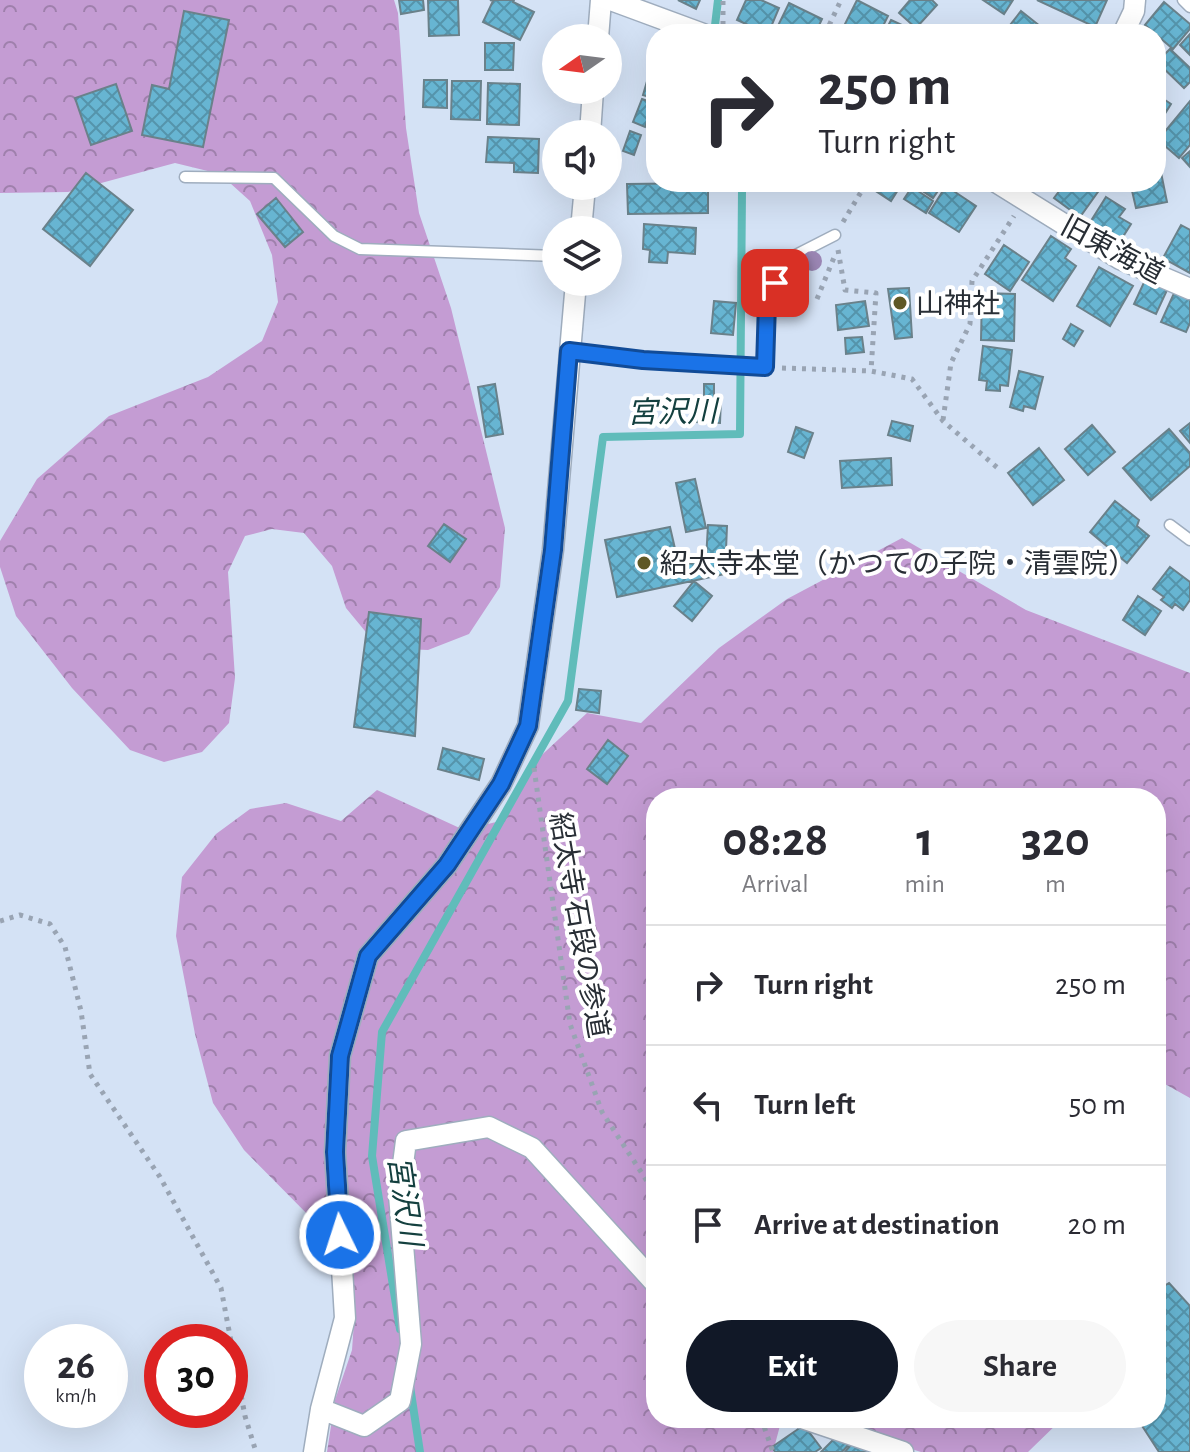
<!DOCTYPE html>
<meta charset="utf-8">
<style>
body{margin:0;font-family:"Alegreya Sans","Noto Sans JP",sans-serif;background:#f7f7f7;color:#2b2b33;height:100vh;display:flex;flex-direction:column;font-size:30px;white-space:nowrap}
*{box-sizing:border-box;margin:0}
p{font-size:26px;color:#7c7c81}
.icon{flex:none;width:44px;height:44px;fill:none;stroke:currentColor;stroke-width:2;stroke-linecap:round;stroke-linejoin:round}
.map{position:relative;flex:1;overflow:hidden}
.drawer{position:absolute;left:646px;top:788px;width:520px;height:640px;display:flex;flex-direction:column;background:#fff;border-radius:32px;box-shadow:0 8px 32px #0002}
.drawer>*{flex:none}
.top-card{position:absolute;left:646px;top:24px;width:520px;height:168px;border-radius:32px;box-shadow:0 8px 32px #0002;background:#fff;color:#2b2b33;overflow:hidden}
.needle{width:52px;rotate:256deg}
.fabs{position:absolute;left:542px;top:24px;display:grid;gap:16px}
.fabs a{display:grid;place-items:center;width:80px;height:80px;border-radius:50%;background:#fff;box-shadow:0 8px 32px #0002;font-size:40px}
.speed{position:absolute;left:24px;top:1324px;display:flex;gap:16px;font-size:40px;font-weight:700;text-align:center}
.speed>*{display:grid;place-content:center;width:104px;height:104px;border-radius:50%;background:#fff;box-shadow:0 8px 32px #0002;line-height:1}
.speed small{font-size:20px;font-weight:400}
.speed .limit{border:12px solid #d22;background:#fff;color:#111}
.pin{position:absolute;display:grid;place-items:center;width:68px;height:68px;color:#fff;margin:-34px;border-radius:16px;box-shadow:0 4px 12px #0006}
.me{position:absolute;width:88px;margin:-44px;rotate:356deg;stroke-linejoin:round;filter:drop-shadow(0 0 6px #0008)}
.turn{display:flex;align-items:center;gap:28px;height:168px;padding:0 40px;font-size:36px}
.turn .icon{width:104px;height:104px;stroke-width:2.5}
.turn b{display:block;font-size:56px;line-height:68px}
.eta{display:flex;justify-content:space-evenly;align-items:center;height:136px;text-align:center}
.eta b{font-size:48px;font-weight:700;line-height:56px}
.action{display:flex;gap:16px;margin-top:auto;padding:16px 40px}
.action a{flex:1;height:92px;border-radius:48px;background:#111827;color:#fff;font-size:32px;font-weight:700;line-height:92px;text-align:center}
.action a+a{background:#f7f7f7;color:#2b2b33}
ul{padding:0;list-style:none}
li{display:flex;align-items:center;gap:24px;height:120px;padding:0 40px;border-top:2px solid #e1e1e2}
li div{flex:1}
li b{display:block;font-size:30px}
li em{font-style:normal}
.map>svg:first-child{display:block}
.forest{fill:url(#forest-crowns)}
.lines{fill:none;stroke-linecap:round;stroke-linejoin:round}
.stream{stroke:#60bcba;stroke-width:8}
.building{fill:url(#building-cross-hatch);stroke:#6a818a;stroke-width:2}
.service-casing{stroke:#9fadbe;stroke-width:13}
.minor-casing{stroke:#9fadbe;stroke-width:23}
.path{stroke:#99a4b3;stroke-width:5;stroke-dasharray:4 6;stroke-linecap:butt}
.service{stroke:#fff;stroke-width:10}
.minor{stroke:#fff;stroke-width:20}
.tree{fill:#9b86b4}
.route-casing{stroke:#114b97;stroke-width:20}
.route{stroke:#1a73e8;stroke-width:14}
.poi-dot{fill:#5f5825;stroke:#fff;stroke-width:3}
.labels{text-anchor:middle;stroke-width:8;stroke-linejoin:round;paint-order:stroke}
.street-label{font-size:28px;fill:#282e35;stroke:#fff}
.poi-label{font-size:28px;fill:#282e35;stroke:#fff;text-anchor:start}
.water-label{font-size:30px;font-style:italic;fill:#14403f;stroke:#fff}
</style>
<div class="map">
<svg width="1190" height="1452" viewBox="0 0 1190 1452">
<defs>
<pattern id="forest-crowns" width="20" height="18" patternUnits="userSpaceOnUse" patternTransform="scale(2)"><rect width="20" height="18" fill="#c49cd3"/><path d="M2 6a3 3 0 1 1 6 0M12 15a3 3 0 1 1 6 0" fill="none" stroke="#9f80ac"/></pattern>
<pattern id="building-cross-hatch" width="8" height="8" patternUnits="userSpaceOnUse" patternTransform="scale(2)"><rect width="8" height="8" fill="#67b5d2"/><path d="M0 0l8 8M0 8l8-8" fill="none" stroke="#5594ab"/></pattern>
</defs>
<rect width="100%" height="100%" fill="#d4e2f5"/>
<path class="forest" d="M0 0H394L398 13 406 128 419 213 451 308 505 528 500 587 469 634 428 650 379 648 346 608 332 566 304 533 272 529 245 536 228 572 235 678 229 723 202 752 164 762 130 750 72 688 16 616 0 567V541L37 479 109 416 208 377 262 341 278 302 272 255 250 201 220 174 175 163 68 192 0 193Z
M902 538 1026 610 1190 673V1098L1156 1079V798H656V1418H782L773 1452H327L335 1400 352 1350 355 1308 321 1228 244 1150 213 1103 195 1034 176 936 182 877 216 834 250 809 286 803 341 821 377 790 464 830 504 820 531 765 587 713 641 723 719 648 787 599Z
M825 1418H1063L1028 1452H921L867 1435Z"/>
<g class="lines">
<path class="stream" d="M714 34 718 0
M400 1329 372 1156 382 1032 568 701 603 437 740 434 742 190 733 182
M410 1386 420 1452"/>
</g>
<path class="building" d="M399 0H423L424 10 401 14Z
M428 0H458L459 35 429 36Z
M490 0H514L513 2 534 12 520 40 483 22 493 1Z
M678 0H700L696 9Z
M746 0H761L779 8 768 34 737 20Z
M857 0 888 16 879 34H840Z
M910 0H932L937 5 916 28 899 13Z
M983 0H1013L1004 14Z
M1037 0H1107L1095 27Z
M1164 2 1190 24V29L1173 49 1145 25Z
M789 3 822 19 815 34H774Z
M184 11 229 20 203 147 142 135 152 85 169 89Z
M1021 11 1050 34H1003Z
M891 20 917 32 916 34H884Z
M1190 34V55L1180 45Z
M485 43H514L513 70H485Z
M1170 49 1190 68V82L1184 88 1157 62Z
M652 64 656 65V99L643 95Z
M424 80H447V108L423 107Z
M452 81H481L480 120 451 119Z
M488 83 520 84 519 125 487 124Z
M116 84 132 131 91 145 75 98Z
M1156 94 1171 104 1156 128Z
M642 99 654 103 645 127 633 122Z
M1190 101V145L1179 158 1158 140Z
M656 108V132L650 130Z
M630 131 641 135 634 155 623 151Z
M488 137 539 139 538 173 514 172V163L486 162Z
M1156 148 1167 202 1136 208 1130 182H1156Z
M1190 151V167L1182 158Z
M86 173 133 210 90 266 43 229Z
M875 182H903L891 201 871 188Z
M909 182H944L933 198Z
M1066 182H1105L1080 217 1054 198Z
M708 183V213L628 214 627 184Z
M946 186 976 206 959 232 929 213Z
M912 187 933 201 926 213 904 199Z
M1106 197 1125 209 1119 217 1131 224 1119 243 1089 224Z
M276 198 303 232 285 247 257 214Z
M644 224 696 228 695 254 668 252 667 263 649 262 650 250 643 249Z
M1181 225 1190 230V273L1163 258Z
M1051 236 1071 249 1065 258 1076 266 1053 301 1022 280Z
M1004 245 1029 262 1010 291 985 274Z
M1099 267 1133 286 1110 326 1077 306Z
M1146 278 1168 288 1156 314 1134 304Z
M909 288 912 337 895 339 888 289Z
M1175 291 1190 297V323L1186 332 1161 322Z
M982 293 1015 294 1014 341 981 340Z
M714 301 736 303 733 335 711 333Z
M865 301 869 326 838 330 836 305Z
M1071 324 1083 331 1074 346 1063 339Z
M862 337 864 352 846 354 845 338Z
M983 346 1012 350 1008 386 1000 385V391L986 390 987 381 979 380Z
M1019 371 1043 377 1035 409 1024 406 1023 411 1010 407Z
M495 384 503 434 486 437 478 387Z
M704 384H714V398H721L720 423 696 422V397H704Z
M892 421 913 426 910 441 888 435Z
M1190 423V443L1180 431Z
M1092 425 1115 452 1088 475 1065 449Z
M796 427 813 433 804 458 788 452Z
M1169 429 1190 453V466L1151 500 1123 468Z
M1039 448 1064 480 1033 505 1008 473Z
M891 458 892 485 842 488 840 461Z
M695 479 706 528 686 532 676 483Z
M1115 501 1139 520 1137 526 1149 536 1127 563 1090 532Z
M444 524 466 539 450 562 428 546Z
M708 525 727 526 725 574 617 597 605 540 670 527 679 566 706 560Z
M1170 567 1190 582V600L1183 610 1175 604 1172 608 1161 600 1164 597 1153 589Z
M694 581 712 596 692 621 674 606Z
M1138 596 1161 611 1145 635 1123 620Z
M369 612 421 619 415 736 354 727Z
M579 689 601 691 599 713 576 710Z
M608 740 628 756 607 784 587 769Z
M443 748 484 759 479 780 438 769Z
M1156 1198 1161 1207 1160 1242 1156 1254Z
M1169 1283 1190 1306V1452H1159L1137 1418H1156V1291Z
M804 1425 821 1448 815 1452H775L772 1447Z
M840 1433 850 1443 842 1452H821Z
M855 1440 869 1452H845Z"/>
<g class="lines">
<defs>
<path id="service" d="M1183 0 1190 7
M185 177 274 178 334 236 360 249 556 256
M569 351 643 360 765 367 767 303 782 262 835 235
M1170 525 1190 540"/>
<path id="minor" d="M611 0 703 34
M1123 34 1134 11 1135 0
M598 38 601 0
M590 134 593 90
M996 182 1120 259 1190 289
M581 230 585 186
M321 1409 364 1426 400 1401 411 1344 399 1195 406 1141 489 1127 532 1148 656 1284
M802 1418 903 1452
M314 1452 321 1409 345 1318 335 1152 340 1056 368 956 447 865 501 784 528 726 553 550 576 282"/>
</defs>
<use href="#service" class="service-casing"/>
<use href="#minor" class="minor-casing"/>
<path class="path" d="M723 25V0
M825 34 841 0
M843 222 867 182
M838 250 845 290 876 293 871 371
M817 299 835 255
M782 368 871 371 912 379 943 421 1000 470
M943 420 951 363 970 324 972 281 1014 216
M534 768 570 1024 602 1112 656 1195
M0 921 20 915 50 924 65 947 81 1011 90 1074 160 1177 221 1288 245 1416 256 1452
M761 1418 773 1452"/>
<use href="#service" class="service"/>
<use href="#minor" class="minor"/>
</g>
<circle class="tree" cx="812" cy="261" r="10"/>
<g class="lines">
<defs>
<path id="route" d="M340 1235 335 1152 340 1056 368 956 447 865 501 784 528 726 553 550 569 351 643 360 765 367 767 303 775 283"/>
</defs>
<use href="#route" class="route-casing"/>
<use href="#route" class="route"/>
</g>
<g class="poi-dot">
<circle cx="900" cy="303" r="8"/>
<circle cx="644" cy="563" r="8"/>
</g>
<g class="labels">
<g class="street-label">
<text transform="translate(1113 249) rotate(28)" y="10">旧東海道</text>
<text transform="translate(580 925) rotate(80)" y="10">紹太寺 石段の参道</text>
</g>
<g class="poi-label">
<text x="916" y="313">山神社</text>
<text x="660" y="573">紹太寺本堂（かつての子院・清雲院）</text>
</g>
<g class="water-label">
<text transform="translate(672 412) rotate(-1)" y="10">宮沢川</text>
<text transform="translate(405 1201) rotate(82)" y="10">宮沢川</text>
</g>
</g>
</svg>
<div class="fabs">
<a><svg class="needle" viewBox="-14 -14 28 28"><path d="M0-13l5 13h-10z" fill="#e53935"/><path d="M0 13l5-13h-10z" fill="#7c7c81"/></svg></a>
<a><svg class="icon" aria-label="sound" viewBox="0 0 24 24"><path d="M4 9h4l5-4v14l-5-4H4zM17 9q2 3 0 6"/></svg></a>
<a><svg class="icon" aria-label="layers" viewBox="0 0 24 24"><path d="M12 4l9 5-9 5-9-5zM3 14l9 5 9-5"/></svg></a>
</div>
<div class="speed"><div>26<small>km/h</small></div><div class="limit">30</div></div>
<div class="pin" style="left:775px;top:283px;background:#d93025"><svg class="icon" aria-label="arrive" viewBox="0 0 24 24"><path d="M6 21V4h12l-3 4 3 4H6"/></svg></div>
<svg class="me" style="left:340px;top:1235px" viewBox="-20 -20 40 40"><circle r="17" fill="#1a73e8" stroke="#fff" stroke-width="3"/><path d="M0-11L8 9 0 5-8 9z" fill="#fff"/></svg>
<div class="top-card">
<div class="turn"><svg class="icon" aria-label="right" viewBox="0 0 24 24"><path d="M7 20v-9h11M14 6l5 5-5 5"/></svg><div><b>250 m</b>Turn right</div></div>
</div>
<section class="drawer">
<div class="eta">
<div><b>08:28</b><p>Arrival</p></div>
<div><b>1</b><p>min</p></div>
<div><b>320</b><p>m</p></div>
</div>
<ul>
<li><svg class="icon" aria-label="right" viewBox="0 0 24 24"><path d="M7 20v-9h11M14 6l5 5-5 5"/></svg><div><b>Turn right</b></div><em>250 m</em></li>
<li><svg class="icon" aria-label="left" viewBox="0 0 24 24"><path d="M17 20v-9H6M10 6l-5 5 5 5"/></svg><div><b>Turn left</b></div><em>50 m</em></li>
<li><svg class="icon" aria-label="arrive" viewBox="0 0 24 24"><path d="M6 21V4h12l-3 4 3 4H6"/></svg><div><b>Arrive at destination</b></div><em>20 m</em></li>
</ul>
<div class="action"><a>Exit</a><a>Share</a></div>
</section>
</div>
